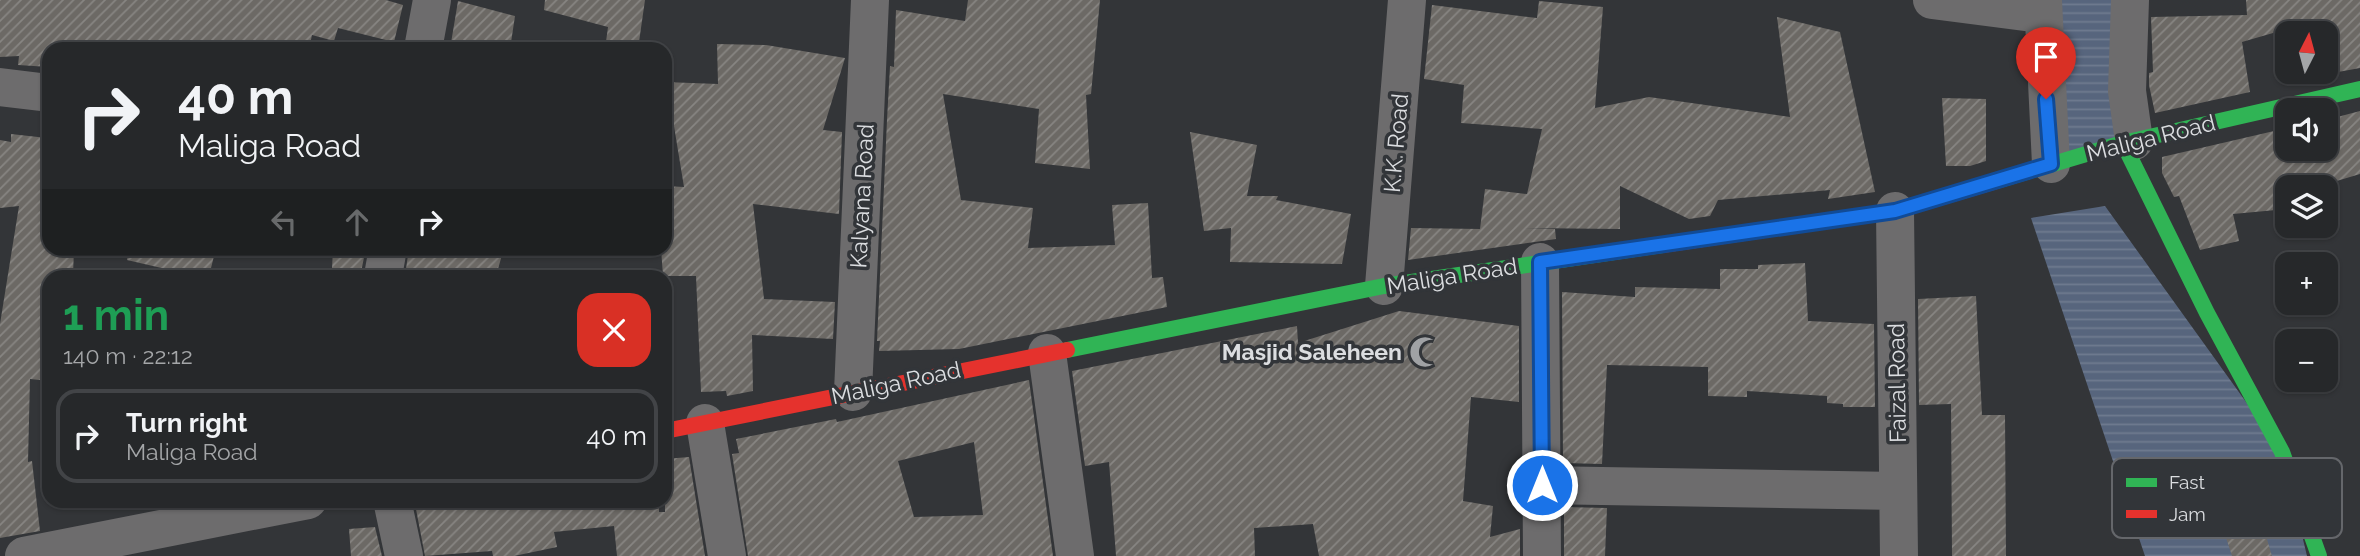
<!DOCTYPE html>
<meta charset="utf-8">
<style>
body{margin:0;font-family:Raleway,sans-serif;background:#2e3032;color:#f1f3f6;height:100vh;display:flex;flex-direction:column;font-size:26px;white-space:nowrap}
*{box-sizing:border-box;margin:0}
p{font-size:23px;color:#a4a6a8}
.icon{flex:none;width:38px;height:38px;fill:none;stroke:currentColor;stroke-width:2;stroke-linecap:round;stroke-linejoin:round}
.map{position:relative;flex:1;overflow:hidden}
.panel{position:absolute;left:42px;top:270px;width:630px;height:238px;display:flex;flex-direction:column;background:#26282a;border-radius:21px;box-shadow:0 2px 5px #0004,0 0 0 2px #424447}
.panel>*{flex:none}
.hud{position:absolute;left:42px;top:42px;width:630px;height:214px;border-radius:21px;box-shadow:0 2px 5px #0004,0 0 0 2px #424447;background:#26282a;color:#f1f3f6;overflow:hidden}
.needle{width:46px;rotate:6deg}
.tools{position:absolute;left:2275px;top:21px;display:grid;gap:14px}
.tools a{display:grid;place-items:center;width:63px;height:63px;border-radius:14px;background:#26282a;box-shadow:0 2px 5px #0004,0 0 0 2px #424447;font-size:35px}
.pin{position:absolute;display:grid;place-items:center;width:60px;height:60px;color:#fff;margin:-72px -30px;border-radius:50% 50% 50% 0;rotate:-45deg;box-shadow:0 0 7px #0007}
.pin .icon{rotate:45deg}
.me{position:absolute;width:77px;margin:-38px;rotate:0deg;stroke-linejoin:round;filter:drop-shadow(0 0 5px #0008)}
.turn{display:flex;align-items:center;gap:24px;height:147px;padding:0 21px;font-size:32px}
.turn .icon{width:91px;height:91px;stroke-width:2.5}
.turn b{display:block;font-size:49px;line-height:60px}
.lanes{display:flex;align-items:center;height:66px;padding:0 21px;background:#0003;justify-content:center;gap:35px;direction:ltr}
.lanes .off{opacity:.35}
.round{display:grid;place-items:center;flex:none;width:74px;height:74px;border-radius:21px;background:#2e3032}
.head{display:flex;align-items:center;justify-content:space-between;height:119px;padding:0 21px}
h1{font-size:42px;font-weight:700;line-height:52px;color:#1e9e55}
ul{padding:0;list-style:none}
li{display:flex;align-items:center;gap:21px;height:94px;margin:0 14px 10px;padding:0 7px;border:4px solid #424447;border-radius:21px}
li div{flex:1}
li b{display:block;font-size:26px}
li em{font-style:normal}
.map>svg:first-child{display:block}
.water{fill:url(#water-rules)}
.building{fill:url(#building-hatch);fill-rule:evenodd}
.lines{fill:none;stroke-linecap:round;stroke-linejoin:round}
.street{stroke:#6d6c6d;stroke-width:38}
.fast{stroke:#30b455;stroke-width:16}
.jam{stroke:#e5322d;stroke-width:16}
.route-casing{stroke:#114b97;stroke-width:18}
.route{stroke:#1a73e8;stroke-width:12}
.labels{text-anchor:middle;stroke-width:7;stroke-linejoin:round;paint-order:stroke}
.street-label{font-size:23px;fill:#dbdde0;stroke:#323539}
.poi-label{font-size:23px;font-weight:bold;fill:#dbdde0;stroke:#323539;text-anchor:end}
.key{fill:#323539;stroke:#65676b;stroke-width:2}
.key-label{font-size:19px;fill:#dbdde0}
</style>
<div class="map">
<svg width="2360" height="556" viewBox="0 0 2360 556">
<defs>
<pattern id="water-rules" width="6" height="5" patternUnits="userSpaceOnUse" patternTransform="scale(1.75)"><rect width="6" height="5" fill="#57657d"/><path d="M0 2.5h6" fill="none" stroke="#6f7b8f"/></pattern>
<pattern id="building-hatch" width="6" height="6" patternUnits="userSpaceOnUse" patternTransform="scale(1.75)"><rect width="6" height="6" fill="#6c6965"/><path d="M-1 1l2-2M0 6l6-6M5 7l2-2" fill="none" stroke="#878582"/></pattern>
</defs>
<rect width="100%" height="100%" fill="#333538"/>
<path class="water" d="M2043 0H2126L2128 138 2051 164Z
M2105 206 2282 452 2307 556H2145L2031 218Z"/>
<path class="building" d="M0 0H386L403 5 394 42 338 28 334 41 312 35 309 49H49V67L18 65 19 56 0 57Z
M545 0H645L638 49H605L608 27 544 10Z
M968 0H1100L1091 94 1086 95 1090 169 1035 163 1039 109 943 94 961 200 1033 208 1028 248 1115 245 1112 205 1148 203 1152 278 1163 277 1167 307 959 349 879 351 880 341H877L887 120 890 66 894 67 896 10 965 21Z
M2246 0H2360V68L2327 74 2326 33H2273L2242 42 2250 92 2155 113 2149 85V73L2153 72 2151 17 2247 15Z
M458 1 515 16 510 49H450Z
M1539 1 1603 7 1595 108 1649 97 1790 117 1777 17 1840 32 1875 192 1828 199 1830 190 1718 200 1710 216 1689 219 1620 186V229L1522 228 1555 229 1556 239 1408 260 1411 228 1480 229 1485 189 1527 194 1542 129 1461 123 1464 85 1424 79 1432 5 1537 18Z
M717 44 766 45 845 58 823 130 842 132 839 214 753 204 764 299 835 302 833 339 752 335 753 391 727 396 726 391 701 392 696 276H663L661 248H665V186L684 187 672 114H665V82L718 84Z
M1942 98 1986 99V161L1970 166H1946Z
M2360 111V174L2330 183 2333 191 2326 193V187H2287V209L2233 214 2239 241 2200 250 2179 196 2174 197 2162 173V157L2287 128V149H2326V120Z
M1190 132 1257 145 1247 196H1278L1276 200 1351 214 1342 264 1230 262 1231 228 1204 231Z
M11 134 47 138 42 193 49 194V248H74L73 276H49V381L30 379 28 462 32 461 40 531 0 538V324L19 206 0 208V140L11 142Z
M129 248H216L209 276H196L127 260Z
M333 248H366L361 272 332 269Z
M409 248H504L496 276H405Z
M1805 263 1808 321 1874 324 1875 407H1843V404L1827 403V396L1747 391V397L1708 396V367L1607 365 1602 464 1563 463 1562 292 1635 297V287L1720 289V269H1758V265Z
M1976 296 1982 415H2005L2006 556H1952L1951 404 1919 405 1918 299Z
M1399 311 1519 326V402L1471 397 1463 501 1493 506 1490 537 1520 529V556H1319L1313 524 1254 528 1255 556H1116L1109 462 1085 466 1072 371 1297 326 1298 343Z
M1029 380 1053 556H748L732 454 739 453 736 439 836 419 837 422ZM974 442 983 515 914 517 898 461Z
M689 457 705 556H617L614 526 554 532 557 547 514 556H493L492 551 425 556 415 504 438 500H659V512H665V459Z
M2254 496 2272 556H2232L2216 507Z
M1564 507 1607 508 1605 556H1564Z
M375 527 382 556H351L349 529Z"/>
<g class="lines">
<path class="street" d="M1932 0 2042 14
M2043 0 2051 164
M2130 0 2127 91 2134 141
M423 49 432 0
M0 87 49 93
M1895 211 1899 556
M1540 262 1542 556
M383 276 388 248
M1384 286 1407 0
M1047 353 1075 556
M853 392 870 0
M705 423 727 556
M1542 485 1898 491
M392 500 404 556
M24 556 308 500"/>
<path class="fast" d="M2123 143 2207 313 2282 452 2319 556
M1996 181 2123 143 2360 89
M1067 350 1384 286 1662 245"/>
<path class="jam" d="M1662 245 1895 211 1996 181
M665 431 1067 350"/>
</g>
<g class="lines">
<defs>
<path id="route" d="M1542 485 1540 262 1895 211 2051 164 2046 99"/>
</defs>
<use href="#route" class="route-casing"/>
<use href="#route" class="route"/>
</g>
<defs>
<symbol id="mosque-bare" viewBox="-9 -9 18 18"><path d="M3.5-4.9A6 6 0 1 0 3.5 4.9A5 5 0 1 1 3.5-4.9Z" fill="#a0a2a5" stroke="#323539" stroke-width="2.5" paint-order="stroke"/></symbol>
</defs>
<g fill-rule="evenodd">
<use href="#mosque-bare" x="1403" y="330" width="44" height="44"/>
</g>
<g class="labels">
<g class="street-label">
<text transform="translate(2151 138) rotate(-14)" y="8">Maliga Road</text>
<text transform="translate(1396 143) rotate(-85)" y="8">K.K. Road</text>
<text transform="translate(862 196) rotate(-87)" y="8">Kalyana Road</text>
<text transform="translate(1452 276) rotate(-9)" y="8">Maliga Road</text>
<text transform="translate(896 383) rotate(-12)" y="8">Maliga Road</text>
<text transform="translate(1897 383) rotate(-91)" y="8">Faizal Road</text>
</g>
<g class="poi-label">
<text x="1402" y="360">Masjid Saleheen</text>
</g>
</g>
<rect x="2112" y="458" width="230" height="80" rx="10" class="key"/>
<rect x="2126" y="478" width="31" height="9" fill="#30b455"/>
<rect x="2126" y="510" width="31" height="8" fill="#e5322d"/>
<g class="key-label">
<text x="2169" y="489">Fast</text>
<text x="2169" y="521">Jam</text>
</g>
</svg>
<div class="tools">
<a><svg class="needle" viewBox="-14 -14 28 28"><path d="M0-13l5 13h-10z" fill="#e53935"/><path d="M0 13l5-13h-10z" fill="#a4a6a8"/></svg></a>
<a><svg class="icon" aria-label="sound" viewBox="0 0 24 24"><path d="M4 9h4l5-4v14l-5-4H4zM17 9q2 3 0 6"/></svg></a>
<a><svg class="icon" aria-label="layers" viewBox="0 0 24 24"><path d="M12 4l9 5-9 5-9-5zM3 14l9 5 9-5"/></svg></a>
<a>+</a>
<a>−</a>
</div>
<div class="pin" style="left:2046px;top:99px;background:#d93025"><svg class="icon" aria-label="arrive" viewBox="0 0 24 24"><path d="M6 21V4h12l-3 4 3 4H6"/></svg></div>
<svg class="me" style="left:1542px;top:485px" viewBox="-20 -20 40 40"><circle r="17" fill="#1a73e8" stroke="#fff" stroke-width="3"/><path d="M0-11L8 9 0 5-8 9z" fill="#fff"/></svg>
<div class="hud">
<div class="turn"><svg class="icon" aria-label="right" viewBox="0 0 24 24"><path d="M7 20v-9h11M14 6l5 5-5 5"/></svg><div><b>40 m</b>Maliga Road</div></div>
<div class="lanes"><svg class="icon off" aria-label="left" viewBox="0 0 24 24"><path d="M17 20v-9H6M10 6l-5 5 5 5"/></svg><svg class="icon off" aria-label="ahead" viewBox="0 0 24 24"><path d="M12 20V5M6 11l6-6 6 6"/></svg><svg class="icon" aria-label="right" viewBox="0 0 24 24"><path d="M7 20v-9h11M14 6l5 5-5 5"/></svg></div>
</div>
<section class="panel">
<div class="head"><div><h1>1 min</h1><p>140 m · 22:12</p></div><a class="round" style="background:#d93025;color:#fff"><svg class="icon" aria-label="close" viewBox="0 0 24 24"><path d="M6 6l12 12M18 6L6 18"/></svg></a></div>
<ul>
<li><svg class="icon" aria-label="right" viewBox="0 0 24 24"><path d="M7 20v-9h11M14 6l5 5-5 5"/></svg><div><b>Turn right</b><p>Maliga Road</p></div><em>40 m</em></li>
</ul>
</section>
</div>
